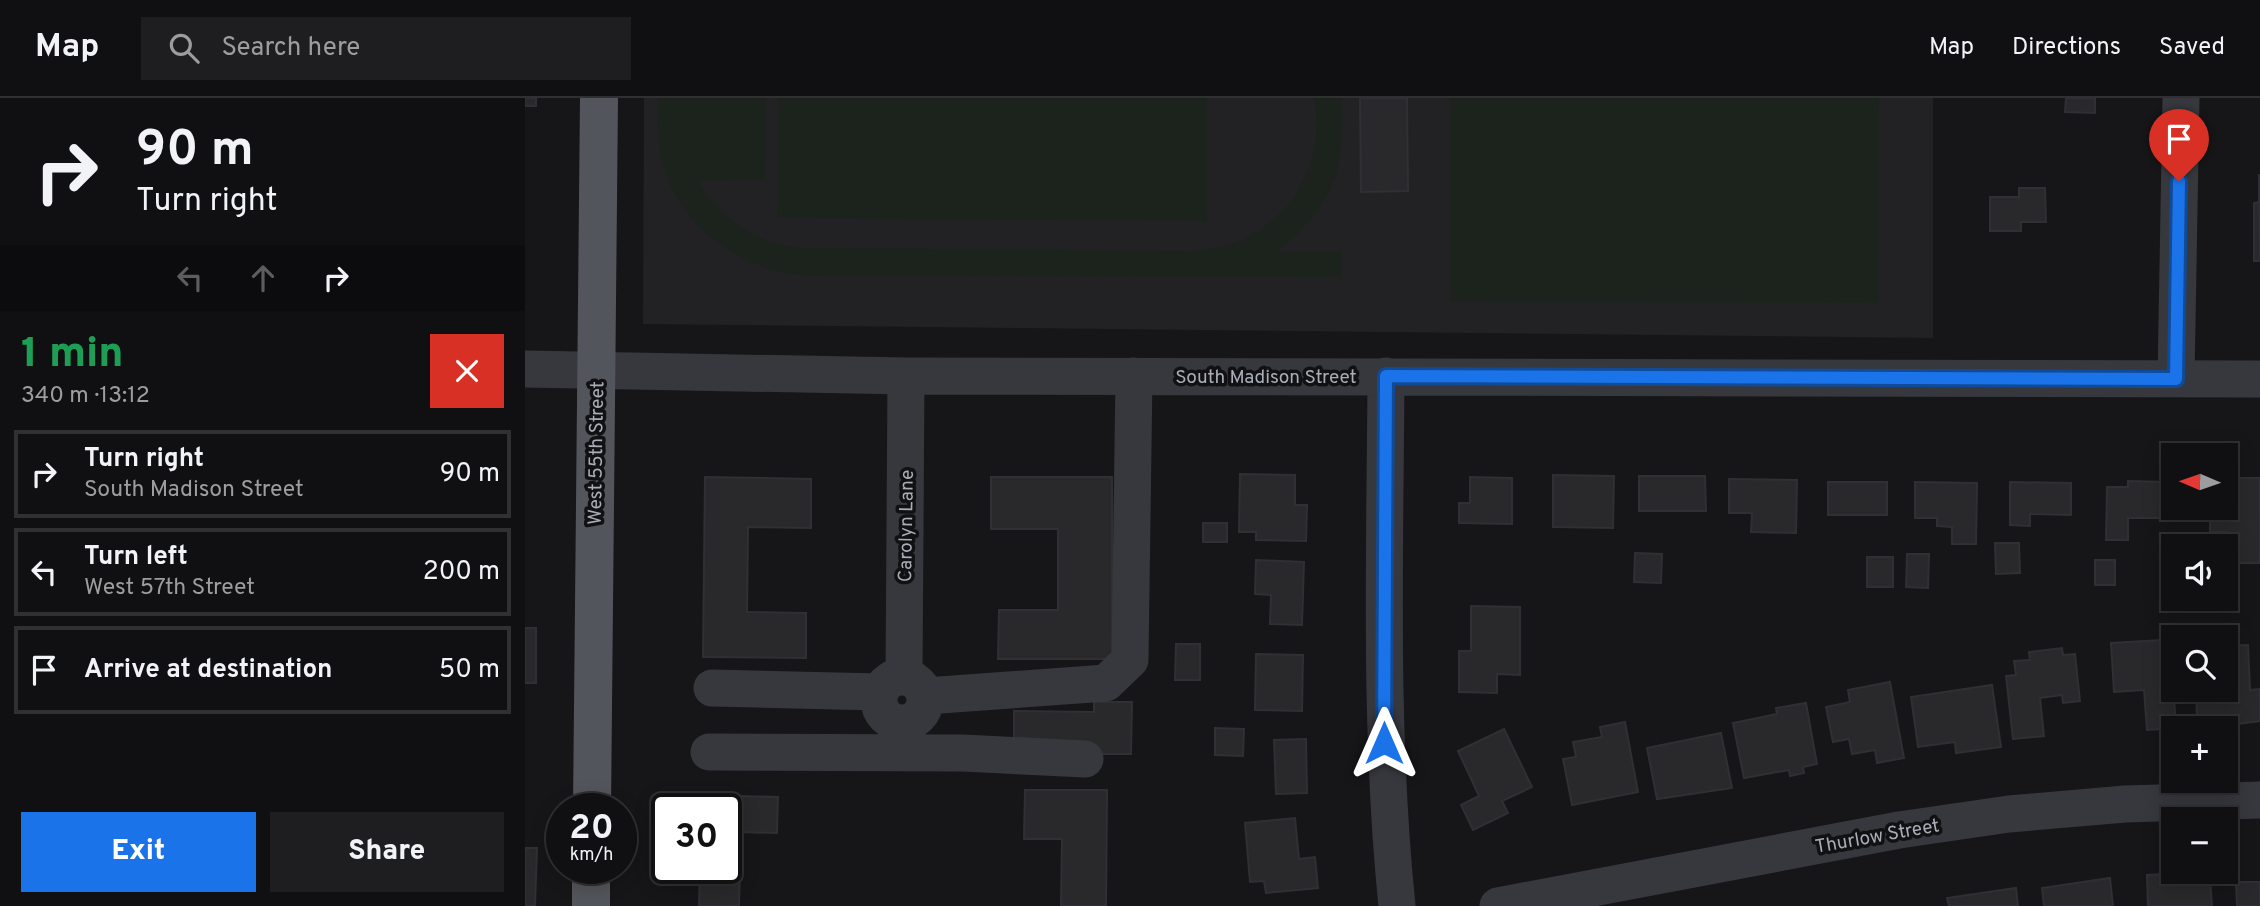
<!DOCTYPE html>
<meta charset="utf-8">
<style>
body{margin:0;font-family:Overpass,sans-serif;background:#1e1e20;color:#f1f3f6;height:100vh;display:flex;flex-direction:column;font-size:26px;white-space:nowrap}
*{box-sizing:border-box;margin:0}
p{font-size:23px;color:#9c9d9f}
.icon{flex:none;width:38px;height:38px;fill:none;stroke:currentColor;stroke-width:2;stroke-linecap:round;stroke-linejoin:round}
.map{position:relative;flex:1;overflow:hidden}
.drawer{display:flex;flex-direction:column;background:#101012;width:525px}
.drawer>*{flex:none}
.hud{background:#101012;color:#f1f3f6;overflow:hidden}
.needle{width:46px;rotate:272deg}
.controls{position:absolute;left:1636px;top:345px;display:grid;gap:14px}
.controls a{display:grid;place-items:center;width:77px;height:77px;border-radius:0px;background:#101012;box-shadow:0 4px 18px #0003,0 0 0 2px #303032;font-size:35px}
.speed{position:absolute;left:21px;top:695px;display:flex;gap:14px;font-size:35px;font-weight:700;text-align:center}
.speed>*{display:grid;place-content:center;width:91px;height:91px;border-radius:50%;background:#101012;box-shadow:0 4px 18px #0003,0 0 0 2px #303032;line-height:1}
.speed small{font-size:18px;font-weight:400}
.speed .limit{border:4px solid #111;border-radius:10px;background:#fff;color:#111}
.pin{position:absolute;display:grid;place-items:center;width:60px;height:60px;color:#fff;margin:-72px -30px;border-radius:50% 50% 50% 0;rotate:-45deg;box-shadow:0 0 7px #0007}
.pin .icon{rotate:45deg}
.me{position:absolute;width:77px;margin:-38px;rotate:0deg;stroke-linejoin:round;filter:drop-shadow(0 0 5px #0008)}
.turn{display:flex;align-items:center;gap:24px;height:147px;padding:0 21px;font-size:32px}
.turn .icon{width:91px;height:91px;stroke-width:2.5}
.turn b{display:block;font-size:49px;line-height:60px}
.lanes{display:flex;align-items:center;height:66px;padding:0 21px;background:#0003;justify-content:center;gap:35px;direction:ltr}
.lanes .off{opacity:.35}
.round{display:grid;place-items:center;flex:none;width:74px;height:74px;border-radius:0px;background:#1e1e20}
.overview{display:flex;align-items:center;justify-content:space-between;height:119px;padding:0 21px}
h1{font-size:42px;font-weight:800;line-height:52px;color:#1e9e55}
.action{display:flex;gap:14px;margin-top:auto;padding:14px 21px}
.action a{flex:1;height:80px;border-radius:0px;background:#1a73e8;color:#fff;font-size:28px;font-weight:800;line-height:80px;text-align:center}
.action a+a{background:#1e1e20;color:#f1f3f6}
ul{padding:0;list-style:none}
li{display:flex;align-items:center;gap:21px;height:88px;margin:0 14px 10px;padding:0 7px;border:4px solid #303032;border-radius:0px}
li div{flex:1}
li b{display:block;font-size:26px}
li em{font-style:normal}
header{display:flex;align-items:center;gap:42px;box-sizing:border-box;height:98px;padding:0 35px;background:#101012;border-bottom:2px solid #303032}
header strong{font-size:33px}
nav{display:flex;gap:38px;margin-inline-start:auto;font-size:24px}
.search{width:490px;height:63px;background:#1e1e20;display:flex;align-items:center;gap:18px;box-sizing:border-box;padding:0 24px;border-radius:0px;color:#9c9d9f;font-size:26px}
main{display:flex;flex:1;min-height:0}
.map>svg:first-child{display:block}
.built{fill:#222225}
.green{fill:#1c231d}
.building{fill:#29292c;stroke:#303034;stroke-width:2}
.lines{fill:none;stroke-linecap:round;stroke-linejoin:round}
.minor{stroke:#37383d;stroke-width:37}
.major{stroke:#53555c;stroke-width:38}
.route-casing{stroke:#114b97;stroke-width:18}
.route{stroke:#1a73e8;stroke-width:12}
.labels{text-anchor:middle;stroke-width:7;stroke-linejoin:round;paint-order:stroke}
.street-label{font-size:19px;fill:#a8adb8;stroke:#111113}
</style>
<header>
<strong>Map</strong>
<div class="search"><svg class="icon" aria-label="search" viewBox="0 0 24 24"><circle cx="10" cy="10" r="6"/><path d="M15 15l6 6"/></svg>Search here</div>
<nav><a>Map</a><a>Directions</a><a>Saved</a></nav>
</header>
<main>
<section class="drawer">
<div class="hud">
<div class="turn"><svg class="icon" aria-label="right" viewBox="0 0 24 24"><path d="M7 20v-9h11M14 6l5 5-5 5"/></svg><div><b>90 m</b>Turn right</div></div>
<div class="lanes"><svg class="icon off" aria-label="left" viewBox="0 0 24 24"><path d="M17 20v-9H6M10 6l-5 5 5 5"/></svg><svg class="icon off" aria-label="ahead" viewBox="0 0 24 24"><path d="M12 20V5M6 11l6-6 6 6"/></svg><svg class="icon" aria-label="right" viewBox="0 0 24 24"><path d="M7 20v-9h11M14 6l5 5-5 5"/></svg></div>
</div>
<div class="overview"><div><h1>1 min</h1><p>340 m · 13:12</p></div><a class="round" style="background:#d93025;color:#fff"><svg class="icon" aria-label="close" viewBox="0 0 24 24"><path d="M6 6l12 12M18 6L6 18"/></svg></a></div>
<ul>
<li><svg class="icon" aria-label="right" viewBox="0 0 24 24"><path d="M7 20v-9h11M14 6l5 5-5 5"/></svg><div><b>Turn right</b><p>South Madison Street</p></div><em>90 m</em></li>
<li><svg class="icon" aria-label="left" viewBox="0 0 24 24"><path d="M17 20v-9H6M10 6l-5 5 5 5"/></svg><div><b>Turn left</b><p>West 57th Street</p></div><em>200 m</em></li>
<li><svg class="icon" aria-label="arrive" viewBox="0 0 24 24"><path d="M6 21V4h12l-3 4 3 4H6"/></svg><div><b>Arrive at destination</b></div><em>50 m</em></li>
</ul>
<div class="action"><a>Exit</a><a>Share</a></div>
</section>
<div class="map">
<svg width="1735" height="808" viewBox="0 0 1735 808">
<rect width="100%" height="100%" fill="#161618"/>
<path class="built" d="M119 0H1408V240L118 226Z"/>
<path class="green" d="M134 0H241L240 82 173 83C197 122 231 145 277 150L666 153C748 151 804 80 789 0H816C823 67 807 112 752 153H817V179L288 178C193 174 119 98 134 0Z
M253 0H682V123L252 120Z
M925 0H1354L1353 205 925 204Z"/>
<path class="building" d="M0 0H11V8H0Z
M835 0H882L883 93 836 94Z
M1541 0H1570V15L1540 14Z
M1734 76 1735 163H1729V105L1734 104Z
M1494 90H1520L1521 124H1496V133H1465V99H1494Z
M715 376 770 377V407H782L781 443 731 442V434H714Z
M1028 377 1089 378 1088 430 1028 429Z
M1114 378H1180L1181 413H1114Z
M180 379 286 381V430L223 429 222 514 281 515V560L178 559Z
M466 379H587V561H473L474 512H533V431H466Z
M945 379 987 380V426L934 425V405H945Z
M1708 380H1735V465H1701V434H1685V420H1677V410H1701V386H1708Z
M1204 381 1272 382 1271 435 1226 434 1227 415H1204Z
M1603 383 1642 384V420H1603V442H1581L1582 389H1603Z
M1303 384H1362V417H1303Z
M1390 384 1452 385 1451 446H1427V429L1412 428V420H1390Z
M1485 384 1546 385V417L1505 416V428L1485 427Z
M678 425H702V444H678Z
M1470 445H1494L1495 475 1471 476Z
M1110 455 1137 456 1136 485 1109 484Z
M1382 456H1404L1403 490 1381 489Z
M1342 459H1368V489H1342Z
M731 462 779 464 777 527 745 526 746 497 730 496Z
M1570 462H1590V487H1570Z
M946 508 995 509V577L972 576V595L934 594V553H946Z
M0 530H11V585H0Z
M1637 542 1640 585 1648 584 1651 630 1622 632 1619 592 1589 594 1586 545Z
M651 546H675V582H650Z
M1723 547 1725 592 1735 591V623L1697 628 1696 618 1672 619 1671 592H1701V548Z
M1537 550 1538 557 1550 556 1555 603 1538 605 1537 597 1515 600 1519 638 1488 641 1481 578 1491 577 1489 563 1505 562 1504 554Z
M731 556 778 557 777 613 730 612Z
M1365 584 1379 660 1352 665 1350 652 1327 656 1324 641 1308 644 1301 609 1325 604 1323 592Z
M1467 587 1476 649 1431 655 1430 644 1393 649 1386 599Z
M569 604H607L606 656H563L489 644V613L569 614Z
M1281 605 1292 666 1278 669 1279 675 1265 678 1264 672 1219 680 1208 625 1252 616 1251 610Z
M1100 624 1113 694 1047 707 1038 661 1051 659 1048 644 1077 639 1075 629Z
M690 630 719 631 718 658 690 657Z
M979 631 1007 689 977 703 983 715 948 732 936 707 954 698 933 653Z
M1196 635 1207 690 1132 701 1122 650Z
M781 641 782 695 751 696 749 642Z
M500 692H582L581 808H536L537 741H499Z
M177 697 253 699 252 735 216 734 214 808H174L175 770H201V710H176Z
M770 720 774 761 790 759 793 790 741 795 739 783 725 784 720 725Z
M0 750H12L10 808H0Z
M1657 775V783L1685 782 1687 808H1623L1622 777Z
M1585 780 1588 808H1519L1517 790Z
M1711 784H1735V808H1712Z
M1491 790 1493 808H1424L1422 800Z"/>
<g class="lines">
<path class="minor" d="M0 271 381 278 1735 281
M861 278C860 455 854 632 872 808
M1651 281 1656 0
M379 578 381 278
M354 602a23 23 0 1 1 46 0a23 23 0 1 1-46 0Z
M187 590 355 594
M401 598 581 585 605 562 609 278
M184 654 438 655 560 661
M973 808 1374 732 1484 716 1600 706 1735 702"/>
<path class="major" d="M67 710 74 0
M66 808V770"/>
</g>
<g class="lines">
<defs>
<path id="route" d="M859 645 861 278 1651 281 1654 83"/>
</defs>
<use href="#route" class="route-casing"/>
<use href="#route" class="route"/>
</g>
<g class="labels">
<g class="street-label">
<text x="741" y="285">South Madison Street</text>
<text transform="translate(70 355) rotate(-89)" y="7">West 55th Street</text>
<text transform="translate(380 428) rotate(-89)" y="7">Carolyn Lane</text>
<text transform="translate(1352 737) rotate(-10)" y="7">Thurlow Street</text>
</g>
</g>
</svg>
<div class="controls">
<a><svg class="needle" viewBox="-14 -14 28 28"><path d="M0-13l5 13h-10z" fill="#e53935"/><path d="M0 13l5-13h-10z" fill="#9c9d9f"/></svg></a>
<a><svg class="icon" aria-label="sound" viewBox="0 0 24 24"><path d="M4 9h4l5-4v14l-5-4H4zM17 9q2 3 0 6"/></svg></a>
<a><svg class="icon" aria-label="search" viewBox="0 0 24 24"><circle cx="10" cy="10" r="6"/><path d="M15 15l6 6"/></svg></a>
<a>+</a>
<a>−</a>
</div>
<div class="speed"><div>20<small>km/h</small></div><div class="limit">30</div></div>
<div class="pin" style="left:1654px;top:83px;background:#d93025"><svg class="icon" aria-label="arrive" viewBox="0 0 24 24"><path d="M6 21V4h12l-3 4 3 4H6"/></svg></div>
<svg class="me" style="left:859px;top:645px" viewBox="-20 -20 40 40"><path d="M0-17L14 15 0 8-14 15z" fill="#1a73e8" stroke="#fff" stroke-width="4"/></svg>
</div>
</main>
